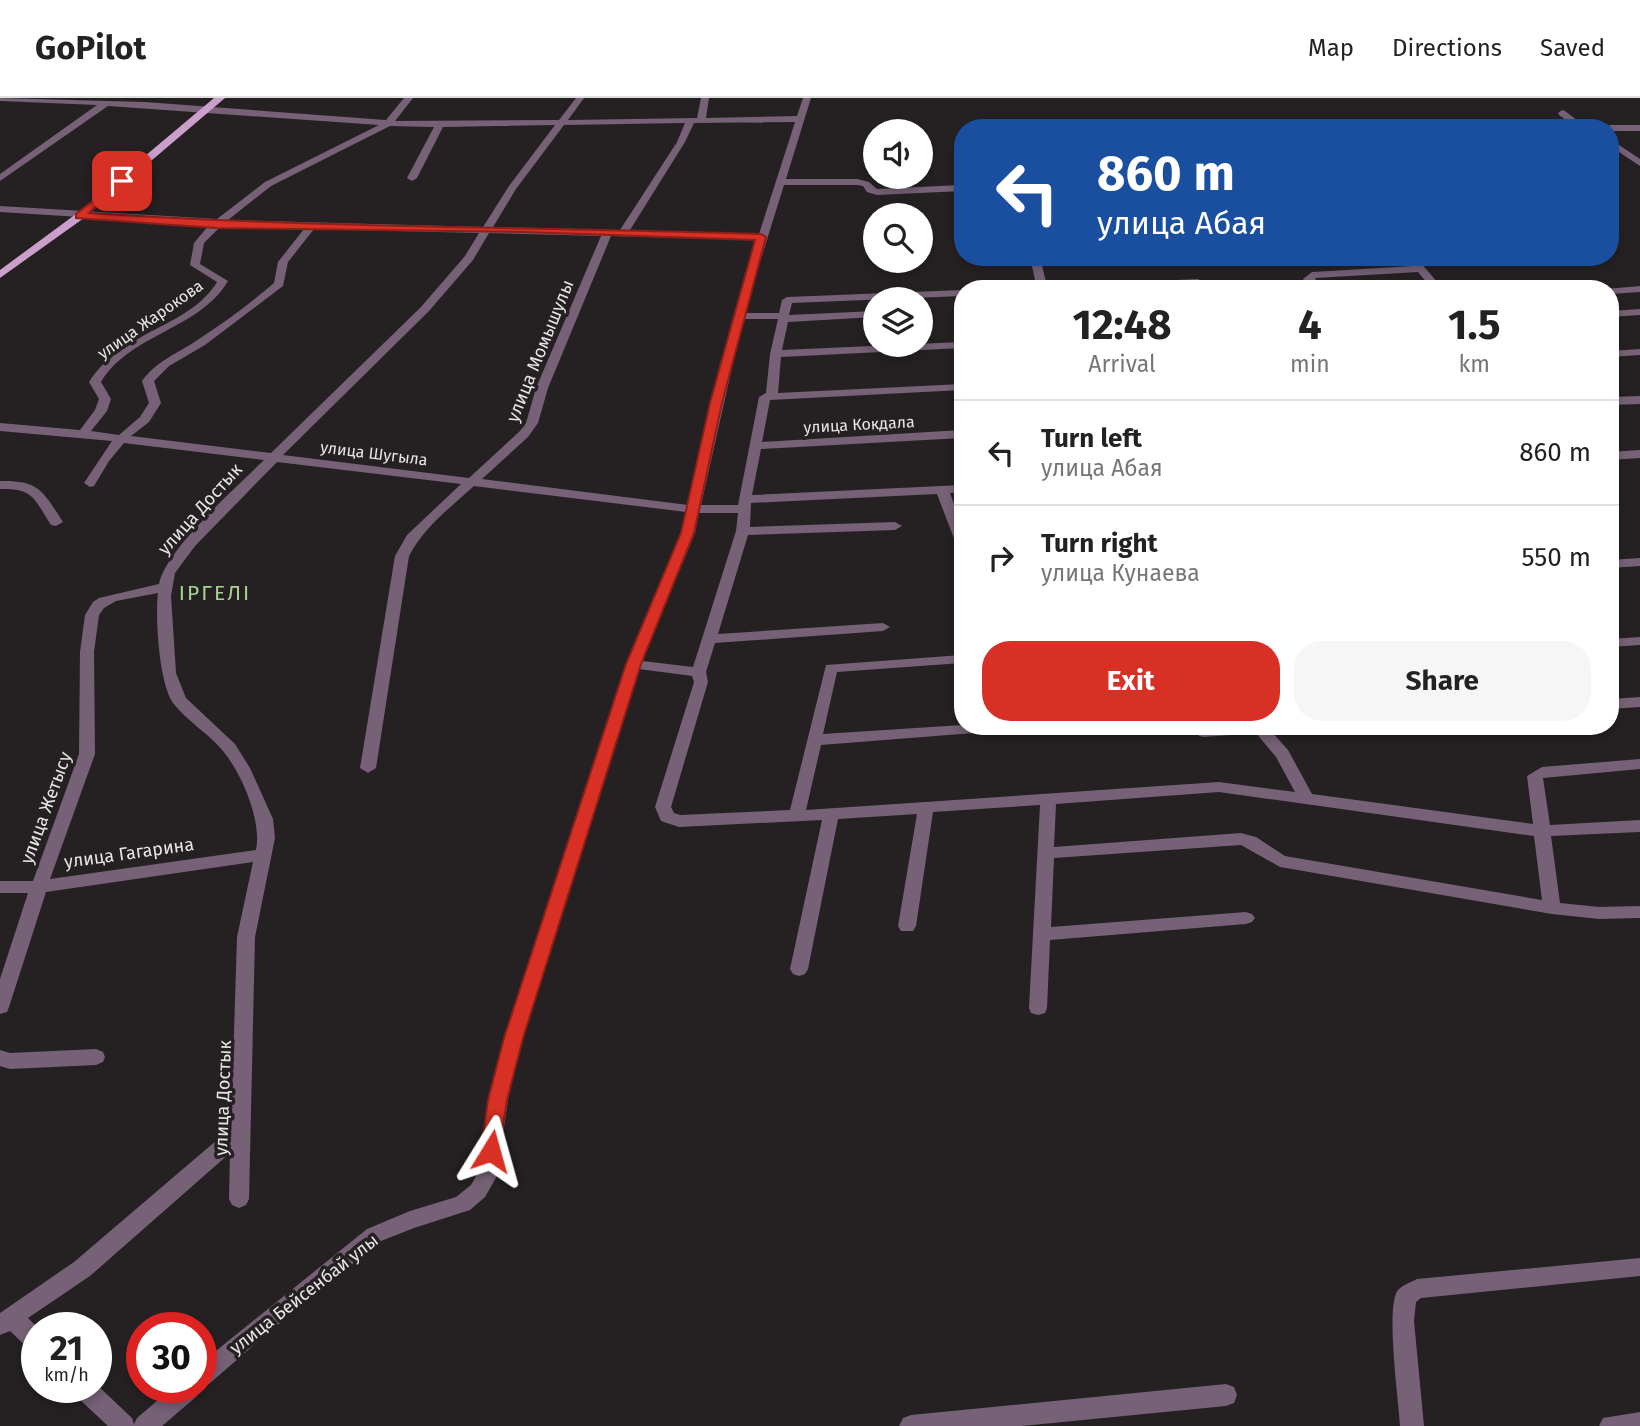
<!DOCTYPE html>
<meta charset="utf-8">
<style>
body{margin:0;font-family:"Fira Sans",sans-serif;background:#f6f6f6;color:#222;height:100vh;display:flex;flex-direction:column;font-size:26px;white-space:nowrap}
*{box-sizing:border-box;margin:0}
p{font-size:23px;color:#767676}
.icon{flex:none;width:38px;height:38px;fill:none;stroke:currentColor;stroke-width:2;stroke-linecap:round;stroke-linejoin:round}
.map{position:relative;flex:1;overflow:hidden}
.panel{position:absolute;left:954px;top:182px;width:665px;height:455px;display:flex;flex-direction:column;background:#fff;border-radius:28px;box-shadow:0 4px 10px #0003}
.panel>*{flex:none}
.banner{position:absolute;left:954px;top:21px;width:665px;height:147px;border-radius:28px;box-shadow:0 4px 10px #0003;background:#1a4fa0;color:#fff;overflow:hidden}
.buttons{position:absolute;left:863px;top:21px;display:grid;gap:14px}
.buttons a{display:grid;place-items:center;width:70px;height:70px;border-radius:50%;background:#fff;box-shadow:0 4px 10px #0003;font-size:35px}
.speed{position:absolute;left:21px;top:1214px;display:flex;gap:14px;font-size:35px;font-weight:700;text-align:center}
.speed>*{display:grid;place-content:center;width:91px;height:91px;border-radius:50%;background:#fff;box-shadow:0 4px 10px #0003;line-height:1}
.speed small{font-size:18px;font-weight:400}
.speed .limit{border:10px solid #d22;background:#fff;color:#111}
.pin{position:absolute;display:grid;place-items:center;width:60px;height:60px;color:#fff;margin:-30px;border-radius:14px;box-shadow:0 4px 10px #0006}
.me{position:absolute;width:77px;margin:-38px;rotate:8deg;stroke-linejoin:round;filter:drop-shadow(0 0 5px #0008)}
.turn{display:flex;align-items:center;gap:24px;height:147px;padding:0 28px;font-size:32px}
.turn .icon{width:91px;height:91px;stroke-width:2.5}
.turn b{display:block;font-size:49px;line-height:60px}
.eta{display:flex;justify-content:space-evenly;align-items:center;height:119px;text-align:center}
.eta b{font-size:42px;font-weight:700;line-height:49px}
.action{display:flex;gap:14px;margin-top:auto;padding:14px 28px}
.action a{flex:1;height:80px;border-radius:28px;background:#d93025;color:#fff;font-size:28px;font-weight:700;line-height:80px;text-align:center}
.action a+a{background:#f6f6f6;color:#222}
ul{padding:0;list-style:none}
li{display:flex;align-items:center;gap:21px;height:105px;padding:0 28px;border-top:2px solid #e0e0e0}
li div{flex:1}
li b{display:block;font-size:26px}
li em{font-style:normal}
header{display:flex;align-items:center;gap:42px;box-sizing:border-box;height:98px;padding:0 35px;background:#fff;border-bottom:2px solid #e0e0e0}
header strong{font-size:33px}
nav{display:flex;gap:38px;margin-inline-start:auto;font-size:24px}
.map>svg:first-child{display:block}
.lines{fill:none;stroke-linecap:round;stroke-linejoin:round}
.minor{fill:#766176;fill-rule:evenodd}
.major{fill:#cb9fcb;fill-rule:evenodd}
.route{fill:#d93025;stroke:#8d1f18;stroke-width:2}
.labels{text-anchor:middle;stroke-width:7;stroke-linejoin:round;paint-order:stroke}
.far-street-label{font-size:16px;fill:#e8e5e6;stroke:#252123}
.street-label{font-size:18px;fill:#e8e5e6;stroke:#252123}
.quarter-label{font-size:21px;letter-spacing:2px;fill:#a7d291;stroke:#252123}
</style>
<header>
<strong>GoPilot</strong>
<nav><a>Map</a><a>Directions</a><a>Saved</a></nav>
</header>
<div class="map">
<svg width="1640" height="1328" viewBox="0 0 1640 1328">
<rect width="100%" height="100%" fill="#252123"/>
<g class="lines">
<path class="minor" d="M0 0 145 4 386 22 404 0H413L395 23 559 22 576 0H584L568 22 697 20 701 0H709L706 20 797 18 803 0H811L786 81H857L869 84 877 91 962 87V93L877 97 867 94 863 88 857 87H784L744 215H779L782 202 787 199 962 192V198L792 205 789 217 875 213V219L788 224 782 252 962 244V250L781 259 778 295 962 286V292L770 302 762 344 962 332V340L761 351 752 397 962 387V395H950L962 428V447L955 443 937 396 751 405 750 429 895 424 902 428 895 432 748 437 718 536 883 525 890 529 883 533 715 545 706 574 708 584 671 709 674 715 680 717 790 712 826 567 962 557V565L837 574 823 636 962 627 1029 628 1026 631 821 647 806 712 1219 684 1295 694 1276 659 1256 635 1204 639 1199 638 1195 628H1299L1291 633 1272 634 1288 652 1312 696 1533 726 1527 678 1542 669 1640 661V671L1543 680 1550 727 1640 722V734L1551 738 1560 805 1599 809 1640 808V820L1599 821 1552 816 1280 769 1241 747 1054 760 1051 829 1246 814 1252 816 1255 820 1252 824 1246 826 1050 842 1047 910 1045 915 1038 917 1031 915 1029 910 1040 707 933 714 916 828 913 833H901L898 828 917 716 838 721 808 871 805 876 799 878 793 876 790 871 822 722 679 729 661 723 655 709 694 584 692 578 639 571 522 940 508 1002 497 1078 485 1099 470 1112 414 1130 381 1143 268 1235 209 1286 201 1289V1265L367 1131 410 1113 456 1099 471 1087 477 1076 488 1002 504 940 626 566 681 435 686 414 474 388C450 410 424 429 409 458L376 670 368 675 360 670 395 458 407 437 461 386 277 364 195 448 175 475 171 498 176 575 186 600 235 646 250 670 273 721 275 740 255 839 249 1101 246 1107 239 1110 232 1107 229 1101 230 1055 90 1178 28 1220 38 1230 37 1254 29 1251 10 1233 0 1237V1215L74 1164 231 1030 237 839 253 764 46 794 9 909 7 914 0 916V881L28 795H0V783H33L79 656 80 554 85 517 93 504 99 500 159 486C166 451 237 389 264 362L124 345 109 363 94 388 90 389 84 385 112 343 0 333V325L80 332 95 312 99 301 89 284C123 231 189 230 217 184L190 167 194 145 209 127 0 114V108L217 121 265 84 379 27 108 8 0 83V76L97 7 0 3ZM795 24 759 136 630 132 685 44 694 25ZM685 25 677 44 620 132 493 129 516 91 564 27ZM555 27 509 88 483 129 228 122 271 88 390 28 434 29 407 80 412 83 417 80 443 29ZM221 128 304 131 278 164 274 185C251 205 225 224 199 241 179 255 157 262 142 283L149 305 140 319 119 337 91 333 107 313 111 301 101 284C131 235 199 232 228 183L200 166 204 145ZM314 131 479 135 465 158 421 209 271 355 131 338 149 324 161 305 154 283 169 268 205 247 283 188 288 164ZM489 135 601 138 536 290 526 325 520 333 469 380 283 357 429 213 473 162ZM611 138 757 142 733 218 688 407 482 381 528 339 538 325 548 290ZM743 221H778L770 256 766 295 759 299 738 407H701ZM699 415H738L736 433 693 569 642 563 695 435ZM158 495C155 519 159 585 173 605 187 623 209 636 223 653 242 676 262 723 256 752L50 781 95 656 94 554 99 517 104 510 116 503ZM1219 694 1534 738 1542 802 1285 758 1256 739 1241 735 1054 749 1056 706Z
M1562 12 1565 13 1587 30H1577L1559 17 1558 15Z
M1610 27H1640V33H1610V30H1606Z
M1610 41 1640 61V68L1610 48Z
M1030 159H1040L1047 188 1198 181 1203 184 1198 187 1037 191Z
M1405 159H1416L1443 191H1432L1418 174 1315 180 1320 191H1310L1303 181 1312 174 1413 168Z
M1640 188V194L1610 196V191H1606Z
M1640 211V217L1610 219V213Z
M1640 251V257L1610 259V253Z
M1640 298V306L1610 307V299Z
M1640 352V360L1610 362V354Z
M0 383C39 382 43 393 63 424L56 428 51 427C34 401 34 390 0 391Z
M1640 460V468L1610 470V462Z
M1640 539V547L1610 549V541Z
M1640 599V609L1610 611V601Z
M96 951 103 954 105 959 103 964 96 967 10 971 0 968V952L10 955Z
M1640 1160V1178L1421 1200 1416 1204 1414 1223 1424 1328H1400C1399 1304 1385 1208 1398 1192 1403 1187 1411 1184 1417 1181Z
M96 1286 132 1320 134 1326 137 1320 172 1290H200L197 1298 162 1328H108L76 1298 73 1290H96Z
M1226 1286 1234 1289 1237 1297 1234 1305 1226 1308 1022 1328H899L903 1320 911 1317Z
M1640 1314V1328H1599L1603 1320Z"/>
<path class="major" d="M214 0H225L84 120 0 180V172L76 116Z"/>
</g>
<path class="route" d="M122 80 125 81V85L89 115C312 130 537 129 761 136L766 139 722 305 694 435 641 566 523 940 507 1002 498 1059 491 1061 484 1059 481 1053 488 1002 504 940 626 566 681 435 710 305 755 142 522 134 216 130 76 120V116Z"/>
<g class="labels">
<g class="far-street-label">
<text transform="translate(150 221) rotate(-35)" y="6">улица Жарокова</text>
<text transform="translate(859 326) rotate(-3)" y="6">улица Кокдала</text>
<text transform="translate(374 355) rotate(7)" y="6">улица Шугыла</text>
</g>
<g class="street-label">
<text transform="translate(540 253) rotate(-68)" y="6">улица Момышулы</text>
<text transform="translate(200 411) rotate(-48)" y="6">улица Достык</text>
<text transform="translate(46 710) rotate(-70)" y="6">улица Жетысу</text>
<text transform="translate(129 755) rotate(-8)" y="6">улица Гагарина</text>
<text transform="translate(223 1000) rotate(-88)" y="6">улица Достык</text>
<text transform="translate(304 1196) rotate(-38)" y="6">улица Бейсенбай улы</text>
</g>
<g class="quarter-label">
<text x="215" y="502">ІРГЕЛІ</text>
</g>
</g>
</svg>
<div class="buttons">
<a><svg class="icon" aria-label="sound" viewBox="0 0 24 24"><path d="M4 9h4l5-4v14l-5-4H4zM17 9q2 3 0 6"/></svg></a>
<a><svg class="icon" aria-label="search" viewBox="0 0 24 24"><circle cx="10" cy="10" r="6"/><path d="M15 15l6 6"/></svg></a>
<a><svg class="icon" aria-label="layers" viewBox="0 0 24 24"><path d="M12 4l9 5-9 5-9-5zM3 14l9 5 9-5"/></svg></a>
</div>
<div class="speed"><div>21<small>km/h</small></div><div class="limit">30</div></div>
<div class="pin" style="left:122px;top:83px;background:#d93025"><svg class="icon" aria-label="arrive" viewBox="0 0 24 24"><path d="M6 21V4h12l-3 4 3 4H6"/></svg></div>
<svg class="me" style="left:491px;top:1053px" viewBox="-20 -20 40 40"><path d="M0-17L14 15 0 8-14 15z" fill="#d93025" stroke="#fff" stroke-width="4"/></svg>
<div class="banner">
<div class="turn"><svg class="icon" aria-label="left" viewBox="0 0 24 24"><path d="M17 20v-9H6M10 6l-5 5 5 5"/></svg><div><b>860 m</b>улица Абая</div></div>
</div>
<section class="panel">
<div class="eta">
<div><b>12:48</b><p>Arrival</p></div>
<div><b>4</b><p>min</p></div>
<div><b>1.5</b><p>km</p></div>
</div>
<ul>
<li><svg class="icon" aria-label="left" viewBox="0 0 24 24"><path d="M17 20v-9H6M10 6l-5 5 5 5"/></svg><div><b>Turn left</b><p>улица Абая</p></div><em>860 m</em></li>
<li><svg class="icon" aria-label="right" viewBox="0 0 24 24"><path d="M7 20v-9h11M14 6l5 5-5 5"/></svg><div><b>Turn right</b><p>улица Кунаева</p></div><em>550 m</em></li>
</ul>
<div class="action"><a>Exit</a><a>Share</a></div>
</section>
</div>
